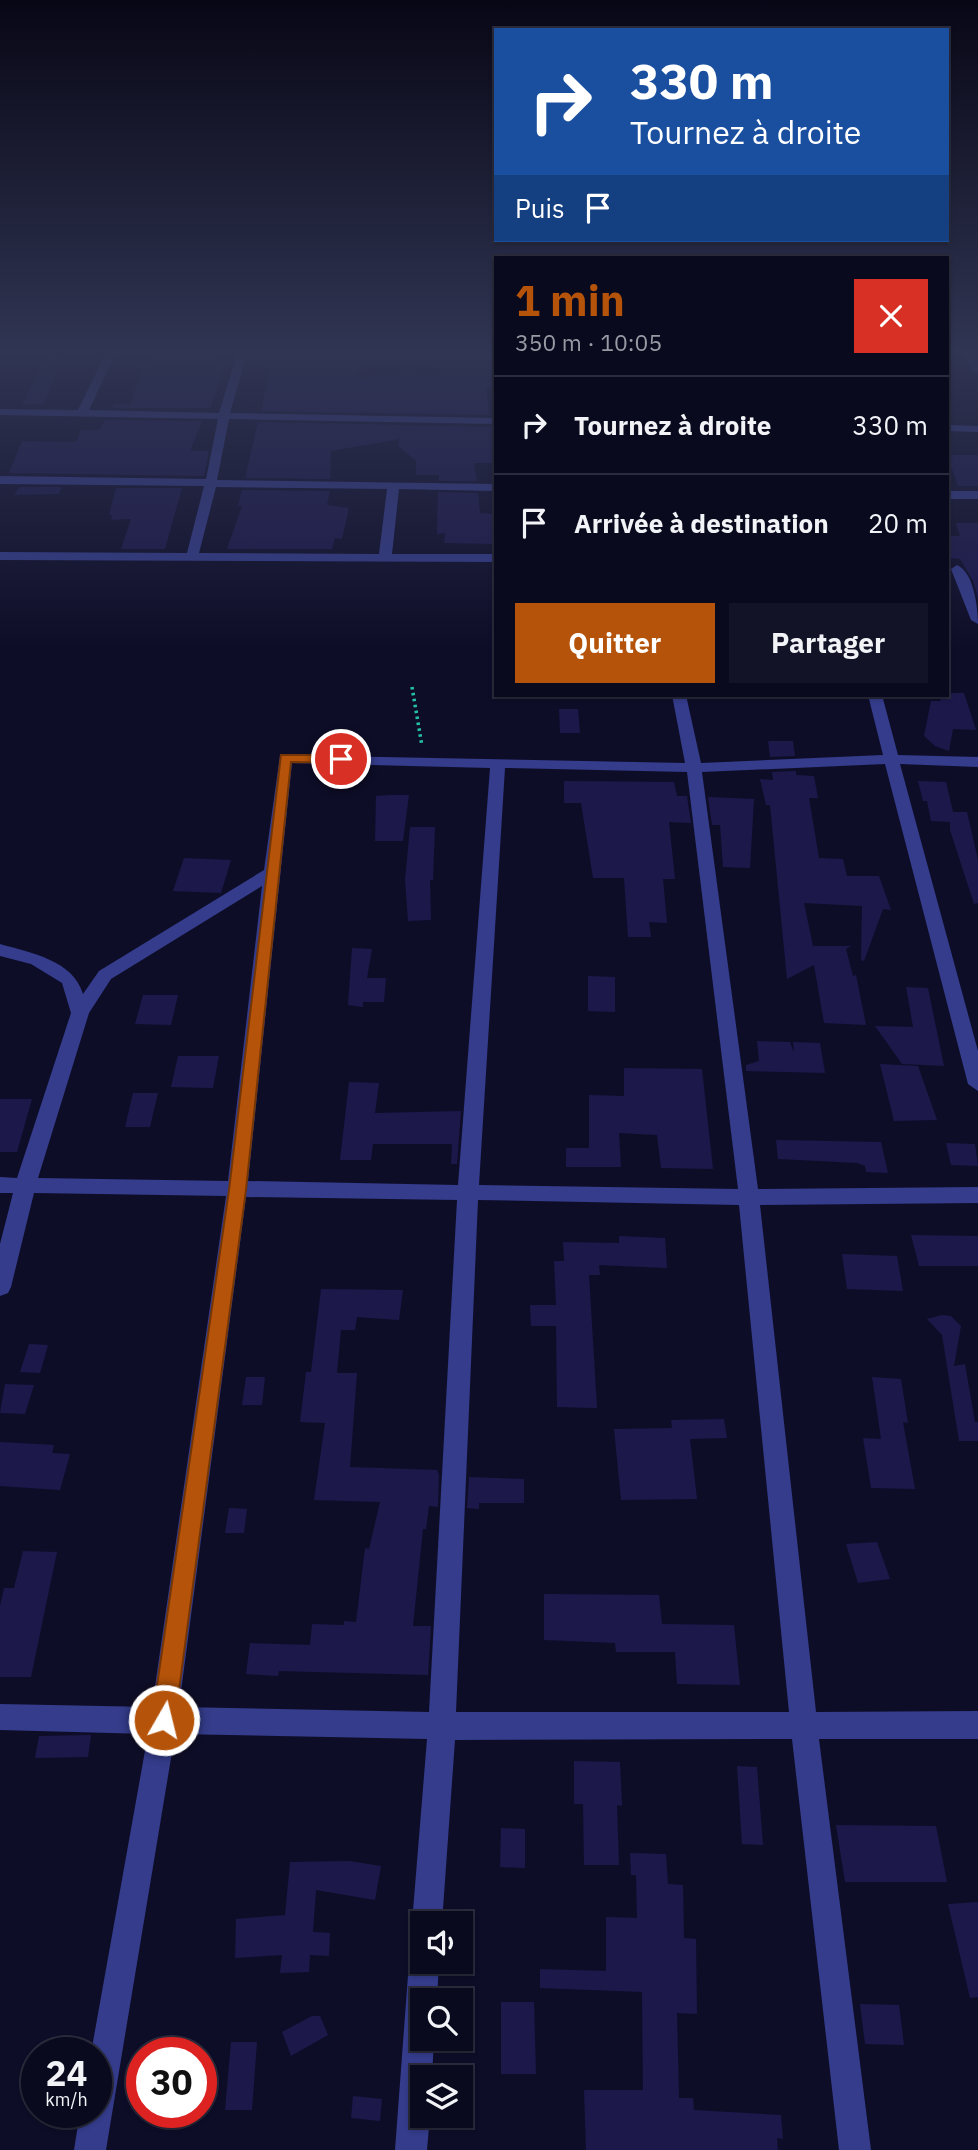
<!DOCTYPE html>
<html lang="fr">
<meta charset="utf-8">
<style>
body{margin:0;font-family:"IBM Plex Sans",sans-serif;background:#131327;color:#f1f3f6;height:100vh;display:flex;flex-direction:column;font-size:26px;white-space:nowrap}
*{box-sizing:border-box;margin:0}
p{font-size:23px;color:#999aa4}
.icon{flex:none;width:38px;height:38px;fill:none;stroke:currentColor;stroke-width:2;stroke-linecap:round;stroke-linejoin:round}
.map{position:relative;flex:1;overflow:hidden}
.sheet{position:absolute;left:494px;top:256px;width:455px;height:441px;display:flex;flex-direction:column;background:#0a0a1e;border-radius:0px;box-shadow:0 2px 5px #0004,0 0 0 2px #2a2b3c}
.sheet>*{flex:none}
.banner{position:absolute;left:494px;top:28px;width:455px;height:214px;border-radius:0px;box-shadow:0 2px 5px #0004,0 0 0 2px #2a2b3c;background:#1a4fa0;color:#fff;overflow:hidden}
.buttons{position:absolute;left:410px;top:1911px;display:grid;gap:14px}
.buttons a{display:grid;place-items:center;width:63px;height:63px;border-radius:0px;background:#0a0a1e;box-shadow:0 2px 5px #0004,0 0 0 2px #2a2b3c;font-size:35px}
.speed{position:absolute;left:21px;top:2037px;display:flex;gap:14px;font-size:35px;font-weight:700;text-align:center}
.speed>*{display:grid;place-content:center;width:91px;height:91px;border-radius:50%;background:#0a0a1e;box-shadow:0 2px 5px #0004,0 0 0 2px #2a2b3c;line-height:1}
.speed small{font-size:18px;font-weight:400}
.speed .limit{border:10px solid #d22;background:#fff;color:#111}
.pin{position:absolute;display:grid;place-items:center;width:60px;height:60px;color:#fff;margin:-30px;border:4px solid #fff;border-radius:50%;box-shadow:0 2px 7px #0007}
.me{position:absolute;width:77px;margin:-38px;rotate:8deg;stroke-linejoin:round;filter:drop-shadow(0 0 5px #0008)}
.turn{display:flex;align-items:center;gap:24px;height:147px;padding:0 21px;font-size:32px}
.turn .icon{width:91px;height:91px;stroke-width:2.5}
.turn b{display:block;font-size:49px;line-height:60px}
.then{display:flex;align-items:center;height:66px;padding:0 21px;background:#0003;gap:14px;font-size:26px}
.round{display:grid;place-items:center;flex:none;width:74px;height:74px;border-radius:0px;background:#131327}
.overview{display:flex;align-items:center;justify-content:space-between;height:119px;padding:0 21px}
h1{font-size:42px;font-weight:700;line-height:52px;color:#b45309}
.action{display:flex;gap:14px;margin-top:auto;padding:14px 21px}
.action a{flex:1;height:80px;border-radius:0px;background:#b45309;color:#fff;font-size:28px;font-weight:700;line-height:80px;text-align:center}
.action a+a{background:#131327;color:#f1f3f6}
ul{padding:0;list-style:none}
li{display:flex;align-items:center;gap:21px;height:98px;padding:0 21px;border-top:2px solid #2a2b3c}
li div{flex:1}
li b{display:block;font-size:26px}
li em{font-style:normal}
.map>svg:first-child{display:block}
.building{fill:#1c184a}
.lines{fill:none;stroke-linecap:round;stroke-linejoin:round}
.path{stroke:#25c2a5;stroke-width:3.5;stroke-dasharray:2.5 3.5;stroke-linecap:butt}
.street{fill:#343c8b;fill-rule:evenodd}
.route{fill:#b45309;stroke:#753606;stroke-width:2}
</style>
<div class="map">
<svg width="978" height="2150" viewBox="0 0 978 2150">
<rect width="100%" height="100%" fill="#0e0d28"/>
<path class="building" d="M49 350H65L44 404 22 405Z
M149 350 224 352 216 366H224L211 408H112L114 404H130Z
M295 363H359L357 379 385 372 396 374 408 370 439 375 436 363H495V388H486L490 415 261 411 271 365H295Z
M105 420 202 421 190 451H209L204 476 9 473 22 441 76 442 81 430H99Z
M258 422 492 427 495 463H474L477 481H439V475H416V461L398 446 400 439 331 451 330 479 245 478Z
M947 455H978V486H958Z
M19 487H62L59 494 14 495Z
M116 488H182L165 549H121L131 519 111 520 112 515H109Z
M242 490 330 491 327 505 349 508 342 539 335 538 332 549H227L242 506H238Z
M438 492 478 493 480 513 495 514V544L444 543 445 533 437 534Z
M956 523H978V598L973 581 960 559 947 558V536H960Z
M947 693H964L976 730 953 729 949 751 935 746 924 736 931 701H941L938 695Z
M559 709H578L580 733H560Z
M768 741H793L795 756 770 757Z
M796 771V775L814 776 818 798H809L819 858 843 859 847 876H879L891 910 883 909 864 961 861 960 862 906 804 903 813 946H851L846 949 853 976 856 975 866 1025 824 1023 814 965 787 979 770 805H766L760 779 773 780 772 772Z
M564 781 674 782 677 796H687L691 823 669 822 675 879H663L667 923 649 922 651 937H628L624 878H593L581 803H564Z
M918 781 946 782 953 812H967L978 860V903L974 904 950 830V822L931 821 927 801H923Z
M390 795H409L403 841H375L376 796Z
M708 797 754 799 750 868 723 867 720 825H712Z
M410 827H435L433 880H430L431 920 408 921 405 880Z
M184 858 231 860 221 893 173 891Z
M352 948 372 949 367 978H386L384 1002H363V1007L348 1005Z
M588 976 615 977V1012L588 1011Z
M906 987 928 988 944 1066 902 1064 875 1026 913 1027Z
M143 995H178L171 1025 135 1024Z
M757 1041 790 1042 794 1053 793 1042 820 1043 825 1073 746 1071V1065L759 1061Z
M178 1056H219L213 1088 171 1087Z
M880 1064 918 1066 937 1120 894 1121Z
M624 1068 702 1069 713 1169 661 1168 657 1135 619 1133 621 1167H566V1148H589V1095L624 1096Z
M349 1082 379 1083 375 1113 461 1111 457 1164H451L452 1144H373L371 1160H340Z
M133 1093H158L150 1127H125Z
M0 1099H32L17 1152H0Z
M776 1140 881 1142 888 1173 866 1172 865 1166 857 1163 778 1159Z
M946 1143 975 1144 978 1166 951 1165Z
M911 1235 978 1236V1266H919Z
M619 1236 665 1238 667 1268 599 1265 600 1275H589L597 1408 557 1407 556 1326H531L530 1305H556L554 1261H564L563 1242 619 1243Z
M842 1254 897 1256 903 1291 847 1289Z
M321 1289 403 1290 399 1320 357 1317 355 1330H341L337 1373H357L350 1467 437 1470 439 1475 438 1507 429 1506 426 1529H423L413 1626H431L428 1675 279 1671 278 1676 246 1674 250 1643 310 1645 312 1624 344 1625V1621L356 1622 365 1548 369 1549 380 1502 314 1500 325 1423 300 1422 306 1372H311Z
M942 1315 951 1316 961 1326 954 1366 965 1364 975 1422H978V1441H959L942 1335 927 1319Z
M29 1344 48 1345 40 1373 20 1372Z
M246 1377H265L262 1405H242Z
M872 1377 901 1379 908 1423 903 1422 915 1489 871 1488 863 1438 881 1439Z
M5 1384 34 1385 25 1414 0 1413Z
M724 1419 727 1438 690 1439 697 1499 621 1500 614 1429 672 1428 671 1420Z
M0 1442 54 1445 52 1453 70 1454 60 1490 0 1486Z
M469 1477 524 1479V1503H479V1509L467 1508Z
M229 1508 247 1509 244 1533H225Z
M877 1542 890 1579 858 1583 846 1544Z
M23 1551 57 1552 31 1677H0V1606L4 1588H14Z
M544 1594 659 1595 662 1624 734 1625 740 1685 677 1684 675 1652H616L615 1643 544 1640Z
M91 1735 88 1757 35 1758 39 1736Z
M574 1761 620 1762 622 1806 617 1805 619 1865H584L583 1804H574Z
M737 1766 757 1767 763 1845 742 1844Z
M836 1825 936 1826 947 1882H845Z
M501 1828 525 1829V1868L500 1867Z
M630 1853 666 1854 668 1884 683 1885 684 1938 696 1939 697 2014 677 2013 679 2098H693L694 2110 781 2115 783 2139 777 2138 778 2150H586L584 2090H643L642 1992 540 1988V1969L606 1971V1917L637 1918 636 1875H631Z
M349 1861 381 1866 375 1900 316 1890 313 1932 330 1933 329 1956 310 1955 309 1972 280 1973 282 1955 235 1958 236 1919 285 1915 290 1862Z
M978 1902V1997L970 1998 948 1904Z
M501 2002H534L536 2074H501Z
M860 2004 899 2005 904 2045 865 2044Z
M312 2016H320L328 2035 291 2056 282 2032Z
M231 2042H257L252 2110H225Z
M353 2096 382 2099 380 2121 351 2118Z"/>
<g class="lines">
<path class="path" d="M412 687 422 746"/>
<path class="street" d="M107 350H117L89 410 219 413 238 350H248L247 354H495V360H245L230 413 495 418V424L229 419 217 480 495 484V491L399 489 392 554H495V562L0 560V552L187 553 204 486 0 484V476L206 479 218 419 0 415V409L78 410ZM216 487 387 489 379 554 199 553Z
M962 350H972L978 361V374L973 371Z
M947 425 978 426V432L947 431Z
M947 491H978V499H947Z
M957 565C974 572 978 608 978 624L971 620 951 569Z
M672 695H686L701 763 883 755 868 695H882L898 755 978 757V767L900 764 978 1051V1091L968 1084 885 764 702 772 758 1189 978 1187V1203L760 1205 816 1712 978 1711V1739H819L871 2150H839L792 1739 455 1740 442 1923H422V1936L416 1934 412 1923 427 1739 175 1734 106 2150H74L80 2112H96V2053H91L148 1734 0 1730V1704L152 1707 226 1196 34 1193 11 1287 8 1293 0 1296V1244L13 1193H0V1177L17 1178 71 1013 62 983 31 964 0 956V944C31 953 73 960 83 994L99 971 264 870 280 755 685 763ZM292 763 490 768 458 1185 248 1181ZM505 768 687 772 738 1189 479 1185ZM262 886 228 1181 38 1178 89 1013 111 979ZM246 1197 457 1200 429 1712 179 1707ZM478 1200 739 1205 789 1712H456Z
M422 1948V1962H439L437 2000H422V2039H434L432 2077H422V2116H430L427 2150H395L409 1962 413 1951Z"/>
</g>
<linearGradient id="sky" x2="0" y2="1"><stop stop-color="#080716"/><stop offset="0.54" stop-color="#303553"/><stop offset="1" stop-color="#303553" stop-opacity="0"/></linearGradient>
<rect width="978" height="651" fill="url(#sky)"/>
<path class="route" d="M281 755H341L348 759 341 763 291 762 246 1190 175 1720 172 1728 164 1731 156 1728 152 1720 229 1190Z"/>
</svg>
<div class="buttons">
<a><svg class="icon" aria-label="sound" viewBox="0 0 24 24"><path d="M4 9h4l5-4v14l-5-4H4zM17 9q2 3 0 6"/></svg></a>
<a><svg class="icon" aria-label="search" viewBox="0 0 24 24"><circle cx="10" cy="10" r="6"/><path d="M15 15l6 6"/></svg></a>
<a><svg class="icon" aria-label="layers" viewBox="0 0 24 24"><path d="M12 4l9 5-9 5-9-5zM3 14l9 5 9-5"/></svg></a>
</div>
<div class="speed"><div>24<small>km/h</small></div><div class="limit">30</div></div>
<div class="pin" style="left:341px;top:759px;background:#d93025"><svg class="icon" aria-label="arrive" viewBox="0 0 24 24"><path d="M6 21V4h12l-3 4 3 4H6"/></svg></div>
<svg class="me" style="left:164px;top:1720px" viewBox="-20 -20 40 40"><circle r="17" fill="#b45309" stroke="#fff" stroke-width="3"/><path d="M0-11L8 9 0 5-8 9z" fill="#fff"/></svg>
<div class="banner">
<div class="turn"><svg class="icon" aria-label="right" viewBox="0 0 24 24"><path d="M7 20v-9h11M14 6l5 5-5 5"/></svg><div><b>330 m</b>Tournez à droite</div></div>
<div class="then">Puis<svg class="icon" aria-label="arrive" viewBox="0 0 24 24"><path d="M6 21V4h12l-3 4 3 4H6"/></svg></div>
</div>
<section class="sheet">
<div class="overview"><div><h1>1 min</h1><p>350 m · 10:05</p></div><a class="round" style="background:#d93025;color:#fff"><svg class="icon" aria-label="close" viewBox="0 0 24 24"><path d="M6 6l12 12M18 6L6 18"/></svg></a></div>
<ul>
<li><svg class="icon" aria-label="right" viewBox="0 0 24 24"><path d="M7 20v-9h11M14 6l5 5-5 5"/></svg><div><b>Tournez à droite</b></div><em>330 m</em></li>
<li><svg class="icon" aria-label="arrive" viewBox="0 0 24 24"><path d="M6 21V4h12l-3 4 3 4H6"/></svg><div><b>Arrivée à destination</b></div><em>20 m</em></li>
</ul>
<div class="action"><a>Quitter</a><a>Partager</a></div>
</section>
</div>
